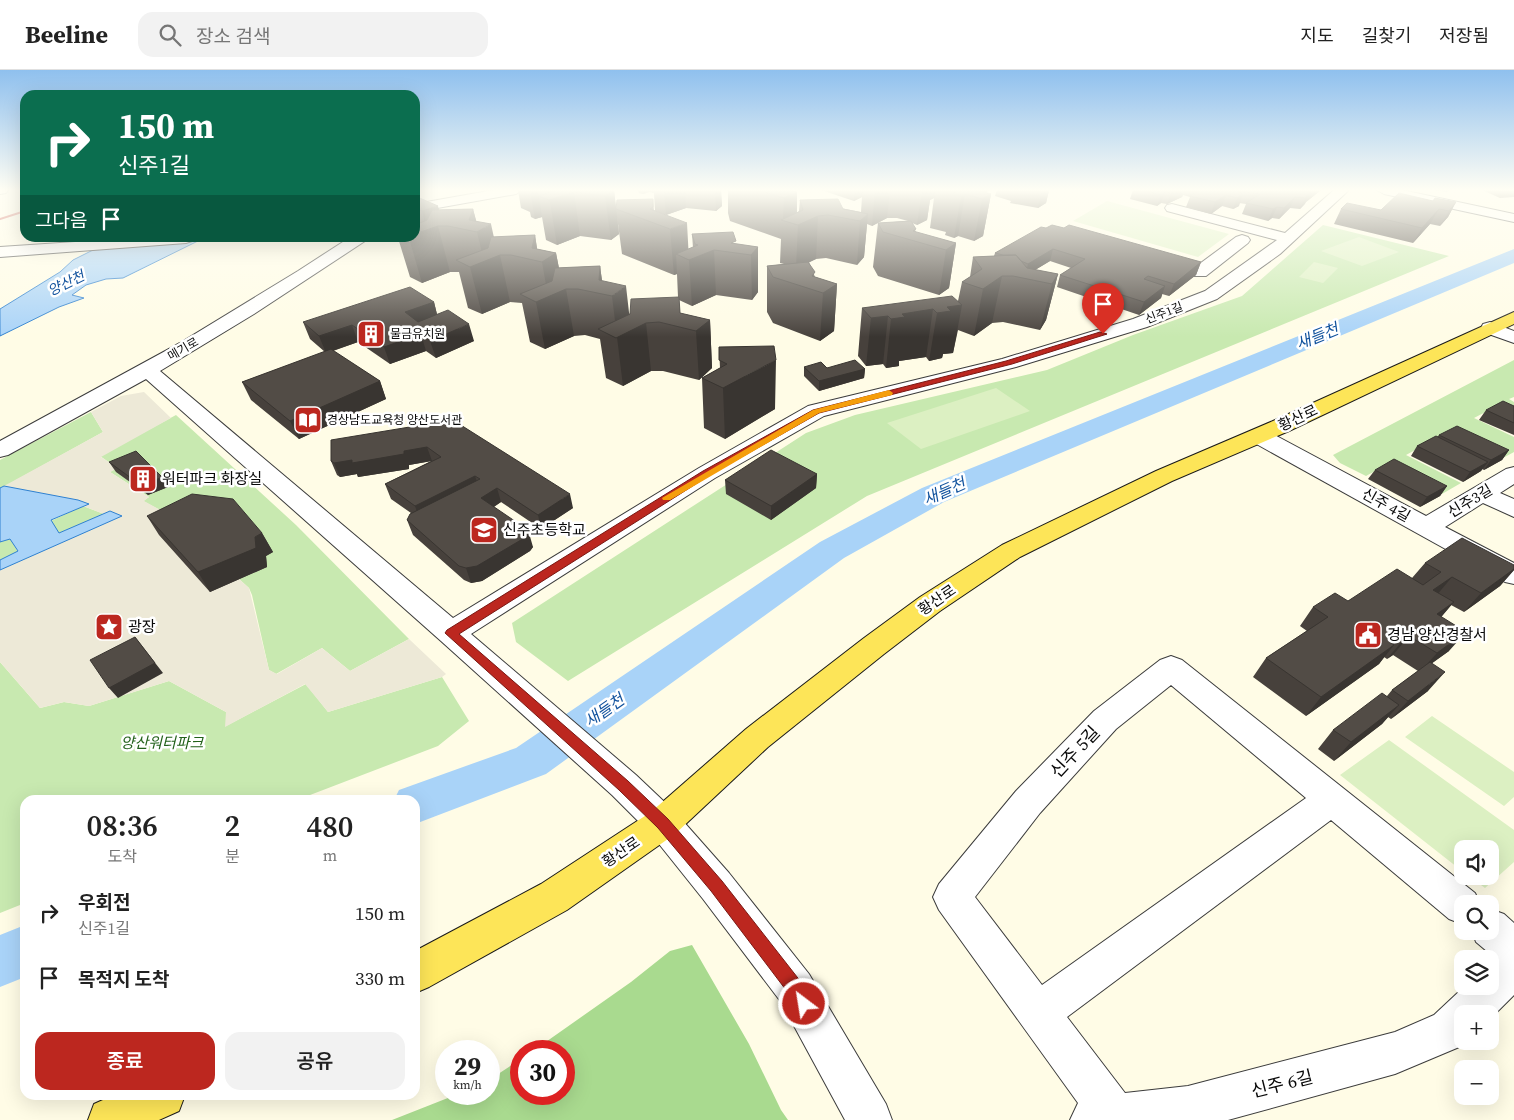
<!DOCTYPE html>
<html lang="ko">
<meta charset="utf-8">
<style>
body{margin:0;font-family:"Source Serif 4","Noto Sans KR",serif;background:#f2f2f2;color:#222;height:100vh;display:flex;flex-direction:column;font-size:19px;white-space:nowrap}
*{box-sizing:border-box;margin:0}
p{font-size:16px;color:#767676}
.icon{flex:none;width:28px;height:28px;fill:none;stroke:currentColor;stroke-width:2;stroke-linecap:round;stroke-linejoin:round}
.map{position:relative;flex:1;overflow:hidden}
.drawer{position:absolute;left:20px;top:725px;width:400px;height:305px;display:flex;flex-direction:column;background:#fff;border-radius:15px;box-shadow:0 5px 20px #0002}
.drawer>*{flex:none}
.hud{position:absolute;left:20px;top:20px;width:400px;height:152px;border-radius:15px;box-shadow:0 5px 20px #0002;background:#0b6e4f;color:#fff;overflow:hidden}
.controls{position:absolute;left:1454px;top:770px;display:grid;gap:10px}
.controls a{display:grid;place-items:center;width:45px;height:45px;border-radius:10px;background:#fff;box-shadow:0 5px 20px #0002;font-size:25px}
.speed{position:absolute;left:435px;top:970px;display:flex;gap:10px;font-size:25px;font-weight:700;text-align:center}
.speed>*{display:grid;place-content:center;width:65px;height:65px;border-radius:50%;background:#fff;box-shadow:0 5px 20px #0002;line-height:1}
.speed small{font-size:12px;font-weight:400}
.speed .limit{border:8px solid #d22;background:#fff;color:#111}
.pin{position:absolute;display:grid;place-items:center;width:42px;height:42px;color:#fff;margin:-51px -21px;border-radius:50% 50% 50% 0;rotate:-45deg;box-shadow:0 0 5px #0007}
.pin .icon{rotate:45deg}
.me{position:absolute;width:55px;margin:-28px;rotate:329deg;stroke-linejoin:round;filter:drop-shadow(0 0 4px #0008)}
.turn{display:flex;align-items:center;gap:18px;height:105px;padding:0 15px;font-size:22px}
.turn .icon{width:65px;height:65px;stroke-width:2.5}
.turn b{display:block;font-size:35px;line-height:42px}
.then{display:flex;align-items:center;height:48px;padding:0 15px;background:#0003;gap:10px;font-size:19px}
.eta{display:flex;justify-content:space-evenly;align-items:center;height:85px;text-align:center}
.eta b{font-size:30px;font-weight:600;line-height:35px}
.primary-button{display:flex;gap:10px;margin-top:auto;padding:10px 15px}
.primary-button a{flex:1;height:58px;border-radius:15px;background:#bc271f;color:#fff;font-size:20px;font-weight:600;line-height:58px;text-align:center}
.primary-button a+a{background:#f2f2f2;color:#222}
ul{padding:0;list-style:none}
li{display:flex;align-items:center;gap:15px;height:65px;padding:0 15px}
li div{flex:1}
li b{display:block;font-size:19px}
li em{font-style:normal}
header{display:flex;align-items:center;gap:30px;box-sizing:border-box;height:70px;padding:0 25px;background:#fff;border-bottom:1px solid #e0e0e0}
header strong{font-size:24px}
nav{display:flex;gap:28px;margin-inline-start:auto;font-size:18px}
.search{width:350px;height:45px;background:#f2f2f2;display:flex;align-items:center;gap:12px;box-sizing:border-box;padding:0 18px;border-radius:15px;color:#767676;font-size:19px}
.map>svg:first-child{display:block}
.green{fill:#c8e9b0}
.forest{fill:#a9da8f}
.pitch{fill:#dcf0c2}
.plaza{fill:#ede9d7}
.water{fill:#a9d3f8;stroke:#2e80d0}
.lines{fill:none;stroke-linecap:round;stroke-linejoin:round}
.river{fill:#a9d3f8;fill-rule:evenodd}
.minor-casing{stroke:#3c3c3c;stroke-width:2}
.major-casing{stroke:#1a1a1a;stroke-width:2}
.minor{fill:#fff;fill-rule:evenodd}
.major{fill:#fde558;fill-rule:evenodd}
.rail{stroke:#bc271f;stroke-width:2}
.wall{fill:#47413c}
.shaded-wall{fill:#393531}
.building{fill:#524c46;stroke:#393531}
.route{fill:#bc271f;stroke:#7a1914}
.slow{fill:#f59e0b}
.labels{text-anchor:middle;stroke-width:5;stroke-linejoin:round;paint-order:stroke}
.far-street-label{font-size:12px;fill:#090909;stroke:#fff}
.far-poi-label{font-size:12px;fill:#090909;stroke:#fff;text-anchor:start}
.far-water-label{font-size:14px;font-style:italic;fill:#11529d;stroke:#fff}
.street-label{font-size:15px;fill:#090909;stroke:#fff}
.poi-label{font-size:15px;fill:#090909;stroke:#fff;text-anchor:start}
.park-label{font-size:15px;font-style:italic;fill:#22611a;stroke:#fff}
.water-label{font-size:16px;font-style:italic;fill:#11529d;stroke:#fff}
.near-street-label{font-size:18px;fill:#090909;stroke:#fff}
</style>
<header>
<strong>Beeline</strong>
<div class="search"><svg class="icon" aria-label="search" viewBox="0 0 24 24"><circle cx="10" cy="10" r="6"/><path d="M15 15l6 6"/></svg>장소 검색</div>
<nav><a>지도</a><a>길찾기</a><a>저장됨</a></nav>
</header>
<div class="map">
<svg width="1514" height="1050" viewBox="0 0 1514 1050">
<rect width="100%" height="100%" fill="#fffce6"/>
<path class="green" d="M1323 155 1449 186 867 426 568 611 516 572 512 553 806 363 855 345 1047 300 1133 265 1242 226Z
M1514 290V327L1509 329 1514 332V347L1493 338 1474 348 1514 367V382L1503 388 1448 362 1406 385 1461 413 1442 424 1386 395 1366 406 1340 393 1333 385Z
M91 342 103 362 0 419V390Z
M176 345 296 455 409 569 350 601 322 578 276 604 269 600 252 525 249 518 239 509 267 497 143 431 149 427 110 402 117 398 100 386Z
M83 436 104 444 59 463 51 451Z
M10 468 18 482 0 490V472Z
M0 592 40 638 64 632 89 636 169 611 226 642V656L306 614 328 642 442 607 469 651 438 676 297 730H25V833L0 843Z"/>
<path class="forest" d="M692 875 749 974 781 1040 788 1050H392L458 1024H489V1010L521 989V1024H564V981H533L631 912 670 881Z"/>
<path class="pitch" d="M1107 131 1229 164 1198 187 1073 151Z
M1359 167 1399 182 1362 196 1321 181Z
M1314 192 1338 198 1323 213 1299 207Z
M996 318 1030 341 921 379 887 353Z
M1432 646 1514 702V727L1504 736 1405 667Z
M1389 670 1514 760V792L1485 818 1469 806H1490V779H1462V801L1340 705Z"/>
<path class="plaza" d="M144 322 171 348 101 387 118 398 110 402 149 427 144 431 184 453 160 465 210 521 239 509 249 518 269 600 277 604 322 578 350 601 409 569 446 604 442 607 328 642 305 614 225 657 226 642 169 611 89 636 64 632 40 638 0 592V500L121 446 110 441 104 444 83 436 88 434 78 430 4 416 103 362 91 342 121 326Z"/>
<path class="water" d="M117 168H204L123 208 106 209 86 215 72 225 84 228 59 237 0 266V239L60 202 73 190Z
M4 416 78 430 89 434 51 450 59 463 110 441 122 446 0 500V490L18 481 10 469 0 472V418Z"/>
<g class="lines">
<path class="river" d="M1514 179V193L944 432 844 488 546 704 415 754V730H394L399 720 516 678 820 472 922 418Z
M25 855V907L0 917V865Z"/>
<defs>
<path id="minor" d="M0 120H8L6 123 0 124Z
M494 120H523L516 124 415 142V134Z
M1334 120H1349L1280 184 1217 229 1147 257 1016 297 824 346 715 408 471 564 636 705 675 742 729 803 809 904 886 1034 892 1050H845L781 932 703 829 651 764 612 725 441 571 146 309 39 368 8 385 0 387V371L180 273 298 201 349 168H366L365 171 254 244 160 301 453 548 699 398 808 336 1002 289 1133 249 1205 221 1277 170 1167 141 1165 138 1167 135 1172 134 1285 163Z
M1377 120H1402L1514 144V152L1384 124Z
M1242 165 1248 167 1250 170 1248 173 1206 206H1194L1192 202 1194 198 1236 167Z
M135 168H194L192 171 186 173 0 187V177Z
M1490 252 1514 261V273L1483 262 1481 258 1483 254Z
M1259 359 1267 361 1426 446 1506 399 1514 397V414L1500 423 1514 429V447L1483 433 1445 457 1514 493V514L1505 512 1251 371 1248 366 1251 361Z
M1171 586 1182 590 1475 823 1480 834H1462V854L1449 849 1331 750 1067 947 1125 1023 1188 1016 1395 962 1434 945 1465 916H1490V892L1495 888 1476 872 1472 861H1490V839L1504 844 1514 853V925L1490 949V944H1462V971H1467L1464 975 1395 1004 1228 1050H1070L1078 1033 939 840 933 827 939 814 1016 721 1094 641 1160 590ZM1171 615 1306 728 1042 915 975 827 1040 743 1116 659Z"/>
<path id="major" d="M1514 242V254L1289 361 1172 411 1020 487 940 541 884 584 768 677 675 764 567 840 429 917 415 923V881L541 814 651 742 746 659 864 568 920 527 1002 475 1156 401 1273 351Z
M114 1025H185L179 1041 159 1050H88L94 1034Z"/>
</defs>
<use href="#minor" class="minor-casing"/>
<use href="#major" class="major-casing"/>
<use href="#minor" class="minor"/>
<use href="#major" class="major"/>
<path class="rail" d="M0 149 25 141"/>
</g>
<path class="wall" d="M518 120H614L619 164 611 170 580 166 557 175 546 170 542 147 535 149 531 147 530 142 521 138Z
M638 120H721L722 136 716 141 686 138 666 145 655 141 654 123 649 122 643 124 639 123Z
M728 120H789L797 122V143L799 141 800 130 861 142 862 127 854 131 821 120H990L985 122 991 124 983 166 974 171 958 166 954 168 945 165 946 162 930 158 934 128 930 130 927 150 917 155 912 153 916 162 956 173 949 218 939 225 878 206 873 197 878 153 908 151 897 148H887L872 156 867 154 864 187 857 195 826 188 816 189 809 192 815 207 837 214 834 261 820 271 773 253 767 242V196L784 194 780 193 781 169 730 151 728 143Z
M997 120H1049L1046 133 1038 138 1010 133 1011 131 995 126Z
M1133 120H1321L1306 132 1300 139 1290 138 1279 149 1272 148 1268 151 1242 144 1246 134 1239 133V136L1233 139 1222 136 1211 144 1186 137 1190 127 1183 125 1182 127 1167 134 1161 133 1157 136 1130 129Z
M1434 120H1450L1447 122Z
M1482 120H1514V127L1500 128Z
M415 126 439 140 473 139 476 151 494 167 535 165 537 179 556 183 559 198 600 196 602 211 629 244 678 227 677 204 674 205 622 184 616 139 653 129 654 141 688 179 693 178 692 164 736 174 758 177V222L752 230 716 225 692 236 679 230 680 243 710 250 712 298 699 310 663 301H651L623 316 606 308 600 269 585 265 574 266 545 279 530 272 522 233 510 232 482 244 468 238 459 202H450L422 213 410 207 398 168H415Z
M1433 131 1456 132 1448 147 1440 156 1430 154 1413 173 1334 154 1341 139 1381 140Z
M1046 158H1064L1201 192 1196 205 1169 226 1162 224 1161 228 1139 245 1057 217 1060 205 1071 198 1050 191 1035 200 1058 204 1046 250 1040 260 1003 252 992 253 974 266 958 260 953 283 943 284 942 288 929 291 926 287 899 291V296L886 298 883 294 866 296 858 286 862 238 958 231 962 212 970 207 973 187 994 186 995 183Z
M434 232 437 244 474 271 436 288 426 281 390 294 358 272 333 281 380 311 386 329 299 369 251 330 242 312 325 282 310 269 303 252Z
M719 277 775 339 725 369 704 358 702 308 720 298Z
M804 297 865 299 864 308 819 321 804 306Z
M1514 336V365L1479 350 1486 340Z
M446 351 573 438 541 459 501 432 494 437 533 477 530 481 482 511 471 513 464 510 413 465 407 450 411 443 391 429 385 414 431 391 409 395V399L358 407 357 404 340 407 337 405 331 391Z
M1439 365 1509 380 1502 390 1484 400 1482 399 1481 401 1463 412 1411 386 1417 376 1437 367Z
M109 392 168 417 148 425 116 402Z
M1375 400 1447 416 1440 426 1420 437 1368 409Z
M817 404 816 418 771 450 726 424 725 410Z
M147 446 262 463 273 482 266 486 267 497 210 522 159 465Z
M1425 493 1514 495V500L1500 516 1464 542 1451 535 1441 547 1449 581 1432 593 1428 621 1391 649 1388 647 1382 654 1334 691 1318 679 1333 660 1387 626 1392 620 1418 601 1393 585 1387 589 1384 587 1379 594 1306 646 1253 607 1266 588 1307 561 1300 556 1313 537 1348 531 1412 508Z"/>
<path class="shaded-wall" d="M530 120H538L542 147 535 149Z
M548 120H558L574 122 580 166 557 175Z
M614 120 619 164 611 170 605 126Z
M643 120H649V122L643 124Z
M664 120H685L686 138 666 145Z
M715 120H721L722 136 716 141Z
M855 120H863L862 127 854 131Z
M875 120H890L887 148 872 156Z
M922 120H936L934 128 930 130 927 150 917 155Z
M984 120H990L983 124Z
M1042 120H1049L1046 133 1038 138Z
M1179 120H1185L1182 127 1167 134 1171 123Z
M1313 120H1321L1306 132 1311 121Z
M797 122 796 155 783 150 784 128Z
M1165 122 1161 133 1157 136 1161 125Z
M1310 122 1305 134 1300 139 1305 128Z
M965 124 958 166 954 168 961 126Z
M991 124 983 166 974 171 982 129Z
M1243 124 1239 136 1233 139 1237 128Z
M1226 125 1222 136 1211 144 1215 132Z
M1295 127 1290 138 1279 149 1284 138Z
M1456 132 1448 147 1440 156 1449 141Z
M438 136 443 156H438L450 202 422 213 409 168H415V148L419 163 427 160 422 141Z
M1277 137 1272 148 1268 151 1273 139Z
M473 139 479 161 491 154 498 186 500 185 510 232 482 244 470 197 484 191 477 162 469 150Z
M1439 139 1430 154 1413 173 1422 158Z
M868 144 864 187 857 195 860 151Z
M818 146 816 189 796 199 798 155Z
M687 153 689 190 676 184 677 204 674 205 670 159Z
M535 165 539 191 532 178Z
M956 173 949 218 939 225 946 180Z
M758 177V222L752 230 751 185Z
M1053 179 1050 191 1025 206 1028 194Z
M714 180 716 225 692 236 689 190Z
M556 183 563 220 566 219 574 266 545 279 536 232 548 226 542 192Z
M1201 192 1196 205 1169 226 1174 214Z
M600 196 604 225 599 210Z
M1058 204 1046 250 1040 260 1052 214Z
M1002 206 992 253 974 266 983 219Z
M837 214 834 261 820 271 823 223Z
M626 216 631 260 646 253 651 301 623 316 612 226Z
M1165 216 1161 228 1139 245 1144 232Z
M434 232 438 249 410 259 405 242Z
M962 235 953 283 943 284 942 288 929 291 937 243 947 237Z
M933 239 926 287 899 291V296L886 298 891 249 902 244Z
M888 246 883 294 866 296 871 248Z
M710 250 712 298 699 310 696 261Z
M469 254 474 271 436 288 430 271Z
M352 255 358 272 326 283 319 266Z
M421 264 426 281 390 294 384 277Z
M776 290 775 339 725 369 723 318Z
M865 299 864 308 819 321V311Z
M380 311 386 329 299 369 290 351Z
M427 377 432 391 409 395V399L358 407 357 404 340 407 334 393Z
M1509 380 1502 390 1484 400 1491 390Z
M1488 392 1481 401 1463 412 1470 402Z
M817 404 816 418 771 450V436Z
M475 406 480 420 420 451 415 436Z
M162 407 168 417 148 425 142 416Z
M1447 416 1440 426 1420 437 1427 427Z
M497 418 501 432 485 442 481 428Z
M570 424 573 438 541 459 538 445Z
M262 463 273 482 266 486 267 497 210 522 198 502Z
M529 463 533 477 530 481 482 511 471 513 466 498Z
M1514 499V500L1500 516 1464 542 1481 523Z
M1452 507 1436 526 1433 520Z
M1454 532 1437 552V544Z
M1466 562 1449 581 1420 602 1437 583Z
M1409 566 1393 585 1387 589 1403 570Z
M135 567 163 603 118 628 109 618Z
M1394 575 1379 594 1306 646 1321 627Z
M1445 602 1428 621 1391 649 1408 631Z
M1399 635 1382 654 1334 691 1351 672Z"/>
<path class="building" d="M558 120H614L605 126 574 122 549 130 538 126Z
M758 120H789L797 122 784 128Z
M949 120H976L991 124 982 129 965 124 961 126 952 123 955 122Z
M1141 120H1179L1171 123 1165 122 1161 125Z
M1200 120H1300V121L1310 122 1305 128 1295 127 1284 138 1277 137 1273 139 1246 133 1260 124 1237 121 1243 124 1237 128 1226 125 1215 132 1190 126Z
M1399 123 1433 131 1435 128 1456 132 1449 141 1439 139 1422 158 1341 139 1347 133 1381 140Z
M415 126 438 136 422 141 415 138Z
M653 129V137L650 139 687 153 670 159 616 139 617 130Z
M838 129 843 139 868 144 860 151 828 145 818 146 798 155 781 150 803 140 800 130Z
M473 139 469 150 491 154 477 162 448 156H438L415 164V155L427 150 432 140Z
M911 151 916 159 913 161 956 173 946 180 883 162 878 153Z
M1052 155 1064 158 1069 155 1201 192 1174 214 1148 206 1144 209 1165 216 1144 232 1060 205 1085 189 1053 179 1028 194 1021 191 1016 185H1003L995 183 1041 157 1046 158Z
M733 162 736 171 731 173 758 177 751 185 714 180 689 190 676 184 698 175 695 174 692 164Z
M535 165 532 178 556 183 542 192 511 185H500L470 197 456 190 488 178 491 167Z
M1016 185 1027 198 1058 204 1052 214 1013 206H1002L983 219 962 212 982 199 973 187Z
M808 192 815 202 812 206 837 214 823 223 773 207 767 196Z
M600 196 599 210 626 216 612 226 578 219H566L536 232 520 224 552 211 555 198Z
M410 217 434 232 405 242 418 252 448 240 469 254 430 271 421 264 384 277 352 255 319 266 303 252Z
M952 226 962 235 947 237 951 241 937 243 933 239 902 244 905 247 891 249 888 246 871 248 862 238Z
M679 227 680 243 710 250 696 261 659 252 646 253 616 268 598 259 630 244 631 229Z
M774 276 776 290 723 318 702 308 727 294 719 290V277Z
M331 279 380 311 290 351 242 312Z
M855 290 865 299 819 311 804 297 821 292 827 298Z
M1503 331 1514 336V353L1486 340Z
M446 351 456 352 570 424 538 445 497 418 481 428 528 460 529 463 526 467 477 496 466 498 459 496 407 450 410 444 480 409 475 406 415 436 385 414 441 387 427 377 404 381V384L352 393V390L334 393 331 391V370Z
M1457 356 1509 380 1491 390 1439 365Z
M1436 366 1488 392 1470 402 1417 376Z
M771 380 817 404 771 436 725 410Z
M136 381 162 407 142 416 109 392Z
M1394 389 1447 416 1427 427 1375 400Z
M192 424 233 429 262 463 255 467 256 478 198 502 147 446Z
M1462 468 1514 495V499L1481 523 1452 507 1433 520 1454 532 1437 544 1466 562 1437 583 1409 566 1403 570 1395 565 1388 571 1394 575 1321 627 1266 588 1328 547 1313 537 1335 523 1348 531 1397 499 1423 515 1441 502 1425 493Z
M135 567 155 593 109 618 90 590Z
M1430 592 1445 602 1408 631 1392 620Z
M1382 623 1399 635 1351 672 1333 660Z"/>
<linearGradient id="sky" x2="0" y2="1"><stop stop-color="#8fc0ee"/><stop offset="0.45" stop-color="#fffef4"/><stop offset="1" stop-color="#fffef4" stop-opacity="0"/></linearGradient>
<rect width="1514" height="267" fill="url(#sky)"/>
<path class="route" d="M1100 262 1107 264 1012 294 819 343 710 405 459 564 628 711 668 749 722 811 801 912 813 934 810 941 804 943 798 941 789 924 711 821 658 758 619 720 445 563 447 560 703 401 813 340 1006 291Z"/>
<path class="slow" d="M889 320 893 323 892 325 819 343 670 430H663L662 428 813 340Z"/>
<defs>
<symbol id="building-square" viewBox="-11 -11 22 22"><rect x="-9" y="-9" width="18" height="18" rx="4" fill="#bc271f" stroke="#fff"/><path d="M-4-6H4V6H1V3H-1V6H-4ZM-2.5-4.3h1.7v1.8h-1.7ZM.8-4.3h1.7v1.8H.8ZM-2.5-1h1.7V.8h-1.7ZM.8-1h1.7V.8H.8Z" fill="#fff"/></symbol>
<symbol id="library-square" viewBox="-11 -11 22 22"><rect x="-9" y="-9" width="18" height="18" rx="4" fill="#bc271f" stroke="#fff"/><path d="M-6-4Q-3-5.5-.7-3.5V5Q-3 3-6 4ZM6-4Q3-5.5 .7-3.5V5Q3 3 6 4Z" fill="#fff"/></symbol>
<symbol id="school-square" viewBox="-11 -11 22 22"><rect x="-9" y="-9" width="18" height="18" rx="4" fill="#bc271f" stroke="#fff"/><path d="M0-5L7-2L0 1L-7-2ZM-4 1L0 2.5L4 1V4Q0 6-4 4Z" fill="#fff"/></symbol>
<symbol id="sight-square" viewBox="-11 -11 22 22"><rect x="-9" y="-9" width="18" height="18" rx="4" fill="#bc271f" stroke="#fff"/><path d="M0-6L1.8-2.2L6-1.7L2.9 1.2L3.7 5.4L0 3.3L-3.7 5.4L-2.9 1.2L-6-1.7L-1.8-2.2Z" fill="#fff"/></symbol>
<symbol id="civic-square" viewBox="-11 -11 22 22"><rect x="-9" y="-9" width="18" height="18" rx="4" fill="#bc271f" stroke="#fff"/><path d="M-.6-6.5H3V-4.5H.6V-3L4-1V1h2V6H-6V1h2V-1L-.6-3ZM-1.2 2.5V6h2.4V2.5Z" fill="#fff"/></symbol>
</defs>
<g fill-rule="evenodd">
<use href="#building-square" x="355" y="248" width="32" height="32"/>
<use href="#library-square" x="292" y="334" width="32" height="32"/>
<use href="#building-square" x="127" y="393" width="32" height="32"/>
<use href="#school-square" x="468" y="444" width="32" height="32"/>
<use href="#sight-square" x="93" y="541" width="32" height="32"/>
<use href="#civic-square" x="1352" y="549" width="32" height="32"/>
</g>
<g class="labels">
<g class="far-street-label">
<text transform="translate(1164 243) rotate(-21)" y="4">신주1길</text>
<text transform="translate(183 279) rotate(-30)" y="4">메기로</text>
</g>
<g class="far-poi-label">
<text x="390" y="268">물금유치원</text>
<text x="327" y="354">경상남도교육청 양산도서관</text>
</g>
<g class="far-water-label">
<text transform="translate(66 213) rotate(-26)" y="5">양산천</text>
</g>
<g class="street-label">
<text transform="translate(1298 348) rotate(-25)" y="5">황산로</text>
<text transform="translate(1470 431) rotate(-31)" y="5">신주3길</text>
<text transform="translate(1386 435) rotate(29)" y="5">신주 4길</text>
<text transform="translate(937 530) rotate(-34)" y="5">황산로</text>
<text transform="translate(621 782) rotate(-34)" y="5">황산로</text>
</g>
<g class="poi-label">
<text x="162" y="414">워터파크 화장실</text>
<text x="503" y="465">신주초등학교</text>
<text x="128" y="562">광장</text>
<text x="1387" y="570">경남 양산경찰서</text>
</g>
<g class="park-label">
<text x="162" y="678">양산워터파크</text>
</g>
<g class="water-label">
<text transform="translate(1317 266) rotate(-22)" y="6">새들천</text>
<text transform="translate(944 421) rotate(-24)" y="6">새들천</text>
<text transform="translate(604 640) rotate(-35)" y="6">새들천</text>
</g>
<g class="near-street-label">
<text transform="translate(1075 682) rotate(-47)" y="6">신주 5길</text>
<text transform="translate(1282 1014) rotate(-14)" y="6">신주 6길</text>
</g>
</g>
</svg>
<div class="controls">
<a><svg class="icon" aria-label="sound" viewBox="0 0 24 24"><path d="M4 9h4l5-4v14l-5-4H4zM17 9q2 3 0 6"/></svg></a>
<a><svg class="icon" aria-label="search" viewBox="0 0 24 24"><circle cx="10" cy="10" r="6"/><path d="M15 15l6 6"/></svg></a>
<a><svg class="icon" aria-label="layers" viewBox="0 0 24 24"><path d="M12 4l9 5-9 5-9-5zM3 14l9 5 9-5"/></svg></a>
<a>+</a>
<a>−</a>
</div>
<div class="speed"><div>29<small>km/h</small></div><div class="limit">30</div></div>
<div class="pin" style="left:1103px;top:264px;background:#d93025"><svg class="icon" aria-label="arrive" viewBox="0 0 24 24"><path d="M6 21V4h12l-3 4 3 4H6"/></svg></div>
<svg class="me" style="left:804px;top:934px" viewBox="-20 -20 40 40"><circle r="17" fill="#bc271f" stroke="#fff" stroke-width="3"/><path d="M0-11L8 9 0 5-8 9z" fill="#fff"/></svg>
<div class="hud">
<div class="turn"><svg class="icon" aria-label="right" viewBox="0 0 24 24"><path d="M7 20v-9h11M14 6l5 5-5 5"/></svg><div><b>150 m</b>신주1길</div></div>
<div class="then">그다음<svg class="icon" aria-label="arrive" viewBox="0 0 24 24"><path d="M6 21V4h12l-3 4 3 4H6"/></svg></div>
</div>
<section class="drawer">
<div class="eta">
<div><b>08:36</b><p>도착</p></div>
<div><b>2</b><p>분</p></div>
<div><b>480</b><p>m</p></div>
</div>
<ul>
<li><svg class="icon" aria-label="right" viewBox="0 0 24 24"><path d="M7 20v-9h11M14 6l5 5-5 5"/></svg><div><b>우회전</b><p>신주1길</p></div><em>150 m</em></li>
<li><svg class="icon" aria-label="arrive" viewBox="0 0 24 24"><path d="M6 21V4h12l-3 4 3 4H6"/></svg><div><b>목적지 도착</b></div><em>330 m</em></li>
</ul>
<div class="primary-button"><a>종료</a><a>공유</a></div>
</section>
</div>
